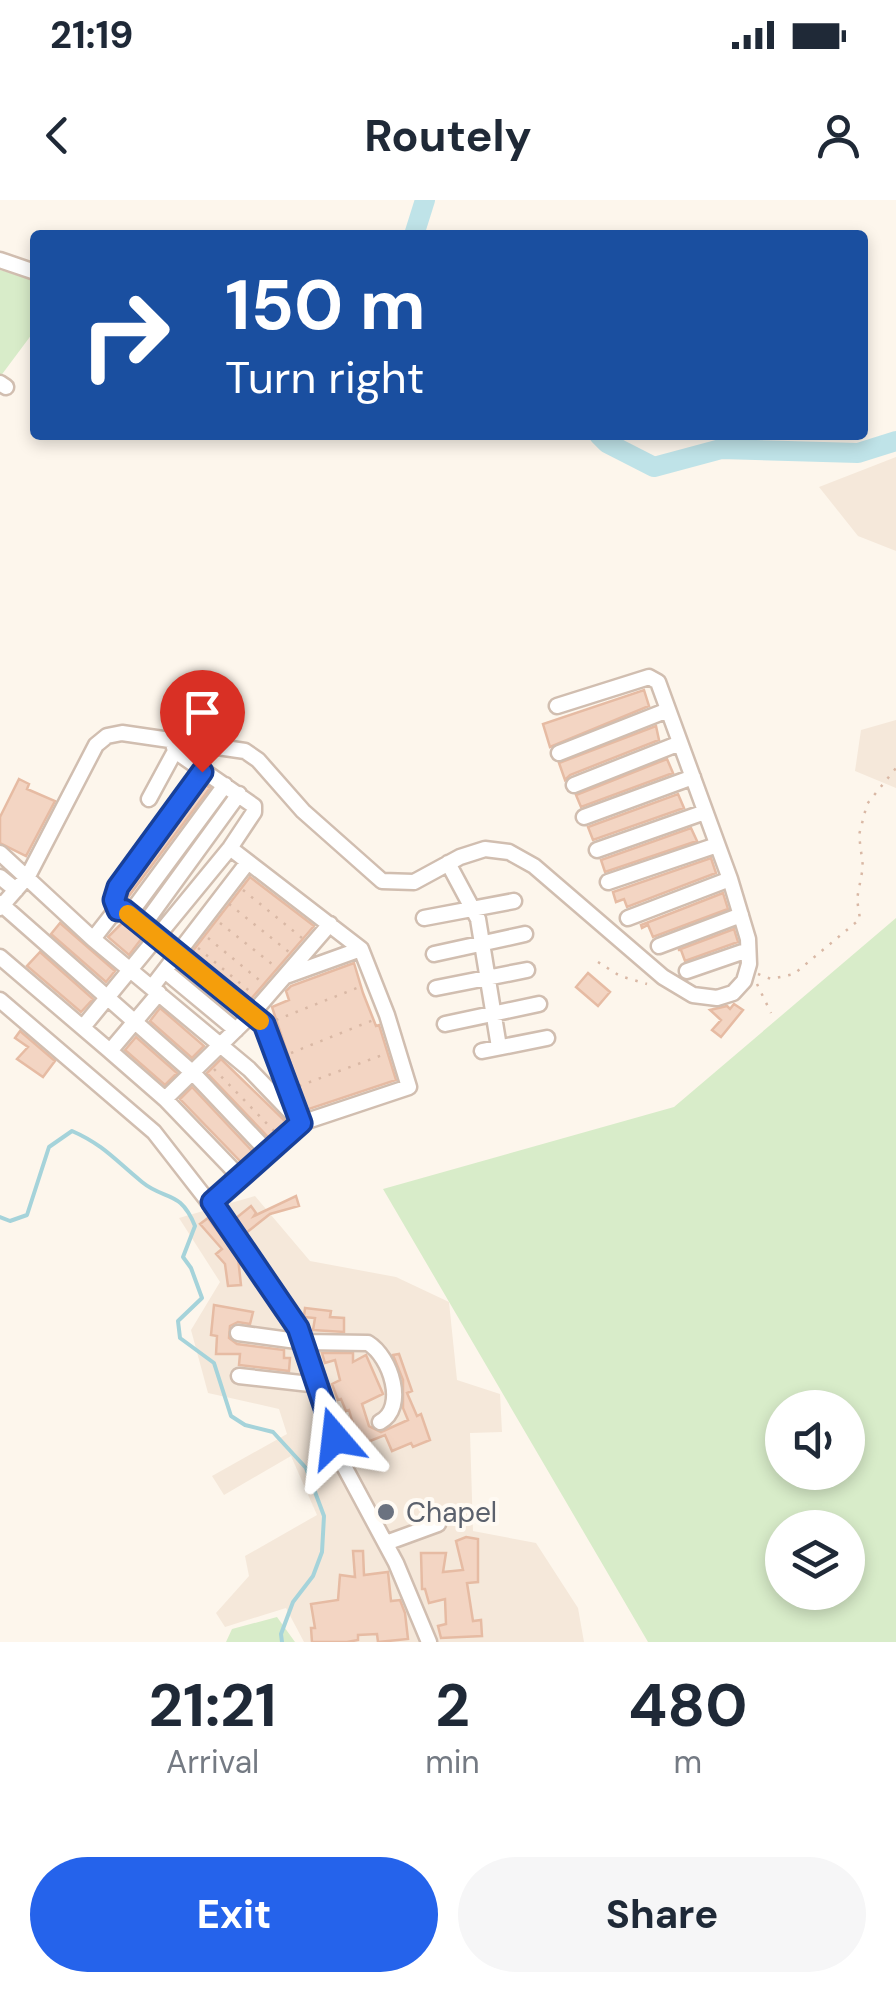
<!DOCTYPE html>
<style>
body{margin:0;font-family:"DM Sans",sans-serif;background:#f6f6f7;color:#1f2937;height:100vh;display:flex;flex-direction:column;font-size:38px;white-space:nowrap}
*{box-sizing:border-box;margin:0}
p{font-size:32px;color:#747a83}
.icon{flex:none;width:55px;height:55px;fill:none;stroke:currentColor;stroke-width:2;stroke-linecap:round;stroke-linejoin:round}
.map{position:relative;height:1442px;overflow:hidden}
.panel{display:flex;flex-direction:column;background:#fff;flex:1}
.panel>*{flex:none}
.guide{position:absolute;left:30px;top:30px;width:838px;height:210px;border-radius:10px;box-shadow:0 5px 15px #0003;background:#1a4fa0;color:#fff;overflow:hidden}
.buttons{position:absolute;left:765px;top:1190px;display:grid;gap:20px}
.buttons a{display:grid;place-items:center;width:100px;height:100px;border-radius:50%;background:#fff;box-shadow:0 5px 15px #0003;font-size:50px}
.pin{position:absolute;display:grid;place-items:center;width:85px;height:85px;color:#fff;margin:-102px -42px;border-radius:50% 50% 50% 0;rotate:-45deg;box-shadow:0 0 10px #0007}
.pin .icon{rotate:45deg}
.me{position:absolute;width:110px;margin:-55px;rotate:343deg;stroke-linejoin:round;filter:drop-shadow(0 0 8px #0008)}
.turn{display:flex;align-items:center;gap:35px;height:210px;padding:0 30px;font-size:45px}
.turn .icon{width:130px;height:130px;stroke-width:2.5}
.turn b{display:block;font-size:70px;line-height:85px}
.eta{display:flex;justify-content:space-evenly;align-items:center;height:170px;text-align:center}
.eta b{font-size:60px;font-weight:700;line-height:70px}
.cta{display:flex;gap:20px;margin-top:auto;padding:20px 30px}
.cta a{flex:1;height:115px;border-radius:60px;background:#2563eb;color:#fff;font-size:40px;font-weight:700;line-height:115px;text-align:center}
.cta a+a{background:#f6f6f7;color:#1f2937}
.status{display:flex;justify-content:space-between;align-items:center;height:70px;padding:0 50px;background:#fff;direction:ltr}
.status svg{height:28px;fill:currentColor}
header{display:flex;justify-content:space-between;align-items:center;height:130px;padding:0 30px;background:#fff;font-size:45px;font-weight:700}
.map>svg:first-child{display:block}
.residential{fill:#f5e8da}
.green{fill:#d8ecc9;fill-rule:evenodd}
.lines{fill:none;stroke-linecap:round;stroke-linejoin:round}
.stream{stroke:#a5d3da;stroke-width:4}
.river{stroke:#bfe3e8;stroke-width:20}
.building{fill:#f3d5c3;stroke:#e6bba3;stroke-width:2.5}
.minor-casing{stroke:#d1beb0;stroke-width:19}
.path{stroke:#d9b8a5;stroke-width:2.5;stroke-dasharray:2.5 8;stroke-linecap:butt}
.minor{stroke:#fff;stroke-width:14}
.route-casing{stroke:#184099;stroke-width:25}
.route{stroke:#2563eb;stroke-width:18}
.slow{stroke:#f59e0b;stroke-width:18}
.worship-dot{fill:#6b7280;stroke:#fffaf3;stroke-width:4}
.labels{text-anchor:middle;stroke-width:8;stroke-linejoin:round;paint-order:stroke}
.worship-label{font-size:28px;fill:#5b616d;stroke:#fffaf3;text-anchor:start}
</style>
<div class="status"><b>21:19</b><svg viewBox="0 0 49 12"><path d="M0 12V9h3v3zM5 12V6h3v6zM10 12V3h3v9zM15 12V0h3v12zM26 1h20v11H26zM47 4h2v5h-2z"/></svg></div>
<header><svg class="icon" aria-label="back" viewBox="0 0 24 24"><path d="M15 5l-7 7 7 7"/></svg>Routely<svg class="icon" aria-label="person" viewBox="0 0 24 24"><circle cx="12" cy="8" r="4"/><path d="M4 21q1-7 8-7t8 7"/></svg></header>
<div class="map">
<svg width="896" height="1442" viewBox="0 0 896 1442">
<rect width="100%" height="100%" fill="#fdf6ec"/>
<path class="residential" d="M896 257V351L858 336 819 287Z
M896 520V588L855 571 861 530Z
M255 996 310 1061 396 1077 449 1102 457 1180 500 1194 502 1232 470 1233 473 1331 536 1343 578 1408 584 1442H304L286 1408 225 1427 216 1413 249 1376 245 1356 317 1315 291 1256 224 1295 212 1276 287 1234 279 1209 208 1193 191 1130 220 1082 179 1018Z"/>
<path class="green" d="M0 70 35 80V130L0 177Z
M896 718V1442H648L383 989 674 907ZM782 1208H848V1272H782ZM782 1328H848V1392H782Z
M277 1417 295 1442H226L232 1429Z"/>
<g class="lines">
<path class="stream" d="M0 1017 10 1021 27 1015 49 947 72 931C104 945 116 961 142 982 165 1001 180 989 195 1026L183 1057 191 1068 202 1098 178 1121 180 1138 214 1163 231 1216 245 1225 273 1232 306 1268 324 1316 322 1352 313 1376 293 1402 281 1434 282 1442"/>
<path class="river" d="M414 35 425 0
M599 235 607 243 654 267 721 249 858 253 896 241"/>
</g>
<path class="building" d="M644 490 649 506 550 547 543 524Z
M656 526 659 540 570 575 565 580 559 563Z
M667 559 673 573 581 607 576 595Z
M19 579 29 584 27 589 55 601 26 656 0 643V617Z
M206 585 210 588 126 700 128 692Z
M678 594 684 608 593 640 588 627Z
M691 628 697 641 605 672 601 660Z
M711 658 716 673 627 707 624 699 616 702 613 692Z
M250 677 314 726 251 799 192 752Z
M723 693 728 709 653 737 648 725 642 728 641 725Z
M60 723 115 771 106 782 51 734Z
M122 723 142 738 129 755 108 737Z
M734 729 738 742 685 761 681 750H678Z
M40 752 93 799 81 812 27 766Z
M354 763 363 793 376 826 379 825 396 880 306 910 272 807 289 800 286 791 291 786Z
M588 773 610 792 598 806 576 787Z
M734 804 743 810 721 837 712 830 721 820 710 810 727 806 730 809Z
M160 808 204 846 192 858 150 821Z
M20 831 55 861 43 877 17 859 28 847 15 838Z
M136 837 177 873 165 885 125 850Z
M221 859 286 922 269 938 207 873Z
M192 887 253 952 241 962 180 899Z
M296 996 299 1006 270 1014 246 1033 235 1019 251 1006 256 1013 254 1016Z
M208 1018 238 1058 241 1085 228 1086 225 1064 216 1054 222 1049 200 1024Z
M214 1105 253 1112 250 1124 238 1122 230 1126 229 1138 237 1144 284 1150V1158H290L289 1171 239 1165 240 1154H216L217 1136 211 1135Z
M305 1108 331 1111 330 1117 344 1118V1132L313 1130 315 1118 304 1117Z
M322 1153H353V1162L366 1155 383 1194 362 1204 369 1226 381 1232 408 1220 403 1208V1180L393 1155 399 1154 412 1191 407 1193 417 1216 421 1214 430 1240 413 1247 411 1243 392 1251 385 1235 352 1248 347 1234 355 1231 349 1210 346 1211 341 1199 338 1200 332 1184 340 1180 335 1160 325 1163Z
M466 1337 478 1339V1382L467 1383 473 1421 481 1420 482 1436 441 1438 438 1426 446 1424 445 1399 429 1403 425 1389H422L421 1353H446L443 1372 463 1370 456 1341Z
M353 1351H363L364 1375 388 1372 391 1401 400 1400 405 1413 408 1439 378 1442 377 1434 358 1435V1440L347 1442H312L311 1428H315L311 1404 338 1400 340 1375 355 1377Z"/>
<g class="lines">
<defs>
<path id="minor" d="M0 60 35 72
M0 183 6 187
M559 553 668 510
M574 585 680 543
M149 599 175 551
M584 617 693 577
M597 650 705 612
M0 653 93 739 249 869 301 923
M448 663 478 719 499 847
M0 677 16 690
M608 682 717 645
M0 703 193 873 268 952
M0 708 28 676 96 545 107 536 122 533 245 551 258 560 303 611 382 681 414 682 460 657 485 649 509 652 534 666 663 777 693 795 717 798 733 793 744 781 749 764 748 739 730 679 658 482 649 477 557 506
M118 710 115 700 118 687 202 572
M129 715 225 585
M424 718 514 701
M628 718 730 679
M143 726 239 594
M93 739 111 716 124 710 264 824 296 913
M659 746 741 715
M434 754 525 734
M0 757 110 851
M165 771 236 830
M687 771 748 750
M286 776 361 749
M152 787 248 662
M436 788 527 770
M159 793 110 851 165 899 240 977
M0 800 154 932 246 1050 298 1128 345 1268 396 1363 429 1442
M445 824 539 804
M83 827 230 648 254 612V606L175 551 172 540
M482 851 547 838
M165 899 252 814 330 724
M212 1003 301 923 409 887 387 815 361 749 230 648
M238 1133 304 1142 368 1143C391 1157 407 1208 380 1222
M239 1176 319 1185
M386 1343 438 1324"/>
</defs>
<use href="#minor" class="minor-casing"/>
<path class="path" d="M243 690 302 738
M229 704 289 752
M220 723 277 768
M208 738 264 784
M198 748 253 794
M598 762 620 776 647 784
M758 774 771 779 794 774 860 719 857 699 863 667 859 635 867 604 896 568
M757 784 771 813
M276 820 362 786
M291 853 376 819
M214 869 275 932
M299 886 385 854"/>
<use href="#minor" class="minor"/>
</g>
<g class="lines">
<defs>
<path id="route" d="M202 572 118 687 114 700 118 710H124L264 824 301 923 212 1002 298 1128 335 1238"/>
</defs>
<use href="#route" class="route-casing"/>
<use href="#route" class="route"/>
<path class="slow" d="M128 714 260 821"/>
</g>
<circle class="worship-dot" cx="386" cy="1312" r="10"/>
<g class="labels">
<g class="worship-label">
<text x="406" y="1322">Chapel</text>
</g>
</g>
</svg>
<div class="buttons">
<a><svg class="icon" aria-label="sound" viewBox="0 0 24 24"><path d="M4 9h4l5-4v14l-5-4H4zM17 9q2 3 0 6"/></svg></a>
<a><svg class="icon" aria-label="layers" viewBox="0 0 24 24"><path d="M12 4l9 5-9 5-9-5zM3 14l9 5 9-5"/></svg></a>
</div>
<div class="pin" style="left:202px;top:572px;background:#d93025"><svg class="icon" aria-label="arrive" viewBox="0 0 24 24"><path d="M6 21V4h12l-3 4 3 4H6"/></svg></div>
<svg class="me" style="left:335px;top:1238px" viewBox="-20 -20 40 40"><path d="M0-17L14 15 0 8-14 15z" fill="#2563eb" stroke="#fff" stroke-width="4"/></svg>
<div class="guide">
<div class="turn"><svg class="icon" aria-label="right" viewBox="0 0 24 24"><path d="M7 20v-9h11M14 6l5 5-5 5"/></svg><div><b>150 m</b>Turn right</div></div>
</div>
</div>
<section class="panel">
<div class="eta">
<div><b>21:21</b><p>Arrival</p></div>
<div><b>2</b><p>min</p></div>
<div><b>480</b><p>m</p></div>
</div>
<div class="cta"><a>Exit</a><a>Share</a></div>
</section>
